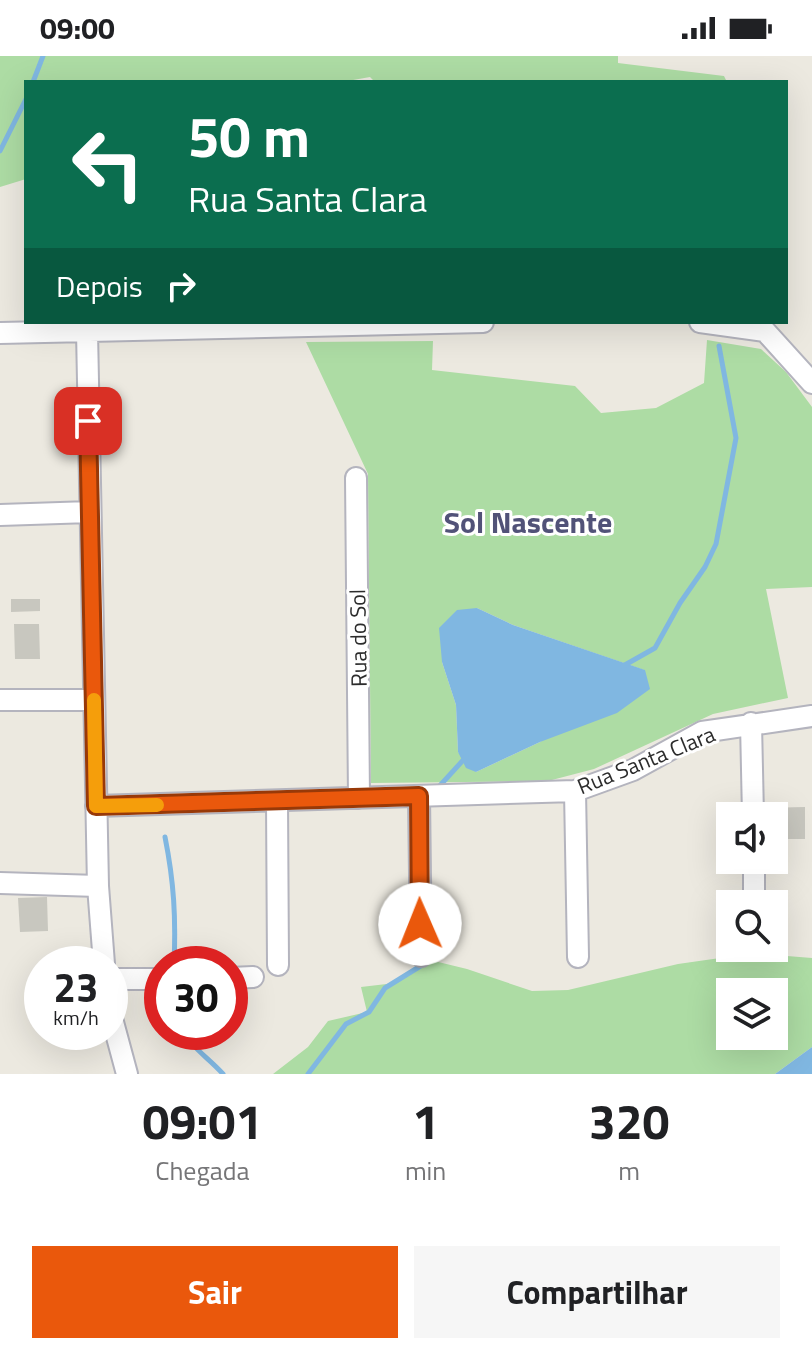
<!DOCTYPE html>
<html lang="pt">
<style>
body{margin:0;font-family:"Titillium Web",sans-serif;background:#f6f6f6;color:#202124;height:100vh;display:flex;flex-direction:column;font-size:30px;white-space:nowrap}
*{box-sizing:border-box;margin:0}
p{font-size:26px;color:#757577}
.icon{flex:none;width:44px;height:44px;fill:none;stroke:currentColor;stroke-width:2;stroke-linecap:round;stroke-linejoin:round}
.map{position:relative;height:1018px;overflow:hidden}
.sheet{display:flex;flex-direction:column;background:#fff;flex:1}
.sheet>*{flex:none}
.guide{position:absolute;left:24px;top:24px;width:764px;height:244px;border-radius:0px;box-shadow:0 8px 32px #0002;background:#0b6e4f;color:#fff;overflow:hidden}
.controls{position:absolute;left:716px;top:746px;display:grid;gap:16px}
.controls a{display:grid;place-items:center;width:72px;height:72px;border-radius:0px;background:#fff;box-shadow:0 8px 32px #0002;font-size:40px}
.speed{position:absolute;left:24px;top:890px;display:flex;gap:16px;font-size:40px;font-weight:700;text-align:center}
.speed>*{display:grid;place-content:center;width:104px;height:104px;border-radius:50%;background:#fff;box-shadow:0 8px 32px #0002;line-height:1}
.speed small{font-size:20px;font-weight:400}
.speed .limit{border:12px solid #d22;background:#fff;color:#111}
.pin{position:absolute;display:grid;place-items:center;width:68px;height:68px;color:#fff;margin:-34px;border-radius:16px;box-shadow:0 4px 12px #0006}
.me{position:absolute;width:88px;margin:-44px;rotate:359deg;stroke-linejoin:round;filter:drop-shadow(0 0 6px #0008)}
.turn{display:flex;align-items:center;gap:28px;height:168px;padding:0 32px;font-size:36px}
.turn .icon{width:104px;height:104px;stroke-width:2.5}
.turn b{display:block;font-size:56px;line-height:68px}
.then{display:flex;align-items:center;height:76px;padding:0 32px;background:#0003;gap:16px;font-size:30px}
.eta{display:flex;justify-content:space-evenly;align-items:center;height:136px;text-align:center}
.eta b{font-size:48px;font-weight:700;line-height:56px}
.action{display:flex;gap:16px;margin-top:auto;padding:16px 32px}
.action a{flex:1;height:92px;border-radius:0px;background:#ea580c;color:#fff;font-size:32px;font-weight:700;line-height:92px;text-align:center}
.action a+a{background:#f6f6f6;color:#202124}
.status{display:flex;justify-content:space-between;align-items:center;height:56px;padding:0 40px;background:#fff;direction:ltr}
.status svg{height:22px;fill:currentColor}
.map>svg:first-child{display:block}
.green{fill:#addca4;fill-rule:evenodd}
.water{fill:#80b7e1}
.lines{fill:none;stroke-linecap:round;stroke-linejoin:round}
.stream{stroke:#80b7e1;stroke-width:5}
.building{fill:#c8c7bf}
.minor-casing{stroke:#b4b4be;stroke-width:24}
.minor{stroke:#fff;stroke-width:20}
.route-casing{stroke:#983908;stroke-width:20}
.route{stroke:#ea580c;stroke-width:14}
.slow{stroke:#f59e0b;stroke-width:14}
.labels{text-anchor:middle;stroke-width:6;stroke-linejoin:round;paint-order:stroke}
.street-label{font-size:22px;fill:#2c2c2c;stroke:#fff}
.district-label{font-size:30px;font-weight:bold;fill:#515278;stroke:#fff}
</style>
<div class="status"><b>09:00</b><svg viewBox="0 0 49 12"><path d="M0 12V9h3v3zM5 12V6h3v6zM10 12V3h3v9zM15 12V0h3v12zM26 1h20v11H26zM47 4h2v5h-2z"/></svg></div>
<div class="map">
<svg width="812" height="1018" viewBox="0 0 812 1018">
<rect width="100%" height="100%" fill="#ece9e0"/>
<path class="green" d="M0 0H618V7L724 20 727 26H375L370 21 342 26H26V123L0 131Z
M707 284 761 293 786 316 812 351V531L766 533 788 642 713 658 594 713 548 725 371 727 368 418 306 286 433 285 432 314 575 330 601 357 656 352 704 327ZM477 552 513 569 644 614 540 686 476 716 458 696 456 649 442 606Z
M739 896 812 902V991L775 1018H273L308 991 328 965 367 956 361 931 395 927 430 904 467 913 532 935 568 934 678 908 727 901ZM730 936H774V980H730Z"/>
<path class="water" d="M477 552 513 569 645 614 650 633 617 657 540 686 476 716 466 712 458 696 456 649 442 606 439 572 457 554Z
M812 991V1018H775Z"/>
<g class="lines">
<path class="stream" d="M33 26 43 0
M0 95 26 43
M623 610 655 592 680 547 705 511 716 488 736 382 719 290
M435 735 466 701
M165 781C174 826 176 862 174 908
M183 976C190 990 211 1004 223 1018
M308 1018 346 968 369 956 385 932 427 906"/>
</g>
<path class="building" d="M11 543H40V555L11 556Z
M14 568H39L40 603H15Z
M805 751V783H774V760H762V752Z
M47 841 48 875 20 876 18 842Z"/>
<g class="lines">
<defs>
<path id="minor" d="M700 266 765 275 812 327
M87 275 98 830 104 908
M0 277 483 266
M356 422 359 742
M0 459 90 456
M0 644H94
M751 667 753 760
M575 735 578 901
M419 740 421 900
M277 745 278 909
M96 750 575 735 633 714 702 676 812 660
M754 804V848
M0 827 98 830
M230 922 253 921
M110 923H162
M110 955 127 1018"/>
</defs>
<use href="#minor" class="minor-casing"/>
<use href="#minor" class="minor"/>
</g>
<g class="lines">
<defs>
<path id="route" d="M88 365 96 750 419 740 420 868"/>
</defs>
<use href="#route" class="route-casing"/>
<use href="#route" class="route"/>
<path class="slow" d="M94 644 96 750 157 749"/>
</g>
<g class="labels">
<g class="street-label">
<text transform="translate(358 582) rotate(-91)" y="8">Rua do Sol</text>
<text transform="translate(646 704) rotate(-22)" y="8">Rua Santa Clara</text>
</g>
<g class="district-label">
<text x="528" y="477">Sol Nascente</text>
</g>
</g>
</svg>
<div class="controls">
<a><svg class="icon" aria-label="sound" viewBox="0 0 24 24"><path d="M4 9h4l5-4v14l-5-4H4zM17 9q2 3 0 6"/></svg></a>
<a><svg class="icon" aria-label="search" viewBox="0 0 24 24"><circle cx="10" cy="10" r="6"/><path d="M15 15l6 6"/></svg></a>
<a><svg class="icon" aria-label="layers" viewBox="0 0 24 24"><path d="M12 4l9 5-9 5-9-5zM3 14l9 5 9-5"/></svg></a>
</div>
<div class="speed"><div>23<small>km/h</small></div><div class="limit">30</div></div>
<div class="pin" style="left:88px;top:365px;background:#d93025"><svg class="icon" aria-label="arrive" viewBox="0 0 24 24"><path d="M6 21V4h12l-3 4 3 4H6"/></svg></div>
<svg class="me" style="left:420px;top:868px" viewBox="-20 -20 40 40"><circle r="19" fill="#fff"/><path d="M0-13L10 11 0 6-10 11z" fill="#ea580c"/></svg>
<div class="guide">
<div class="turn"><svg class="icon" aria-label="left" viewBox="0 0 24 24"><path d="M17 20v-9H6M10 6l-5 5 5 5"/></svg><div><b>50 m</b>Rua Santa Clara</div></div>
<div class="then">Depois<svg class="icon" aria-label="right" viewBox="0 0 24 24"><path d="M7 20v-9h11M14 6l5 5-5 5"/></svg></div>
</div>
</div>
<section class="sheet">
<div class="eta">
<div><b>09:01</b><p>Chegada</p></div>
<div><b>1</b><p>min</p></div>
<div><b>320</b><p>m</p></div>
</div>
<div class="action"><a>Sair</a><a>Compartilhar</a></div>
</section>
